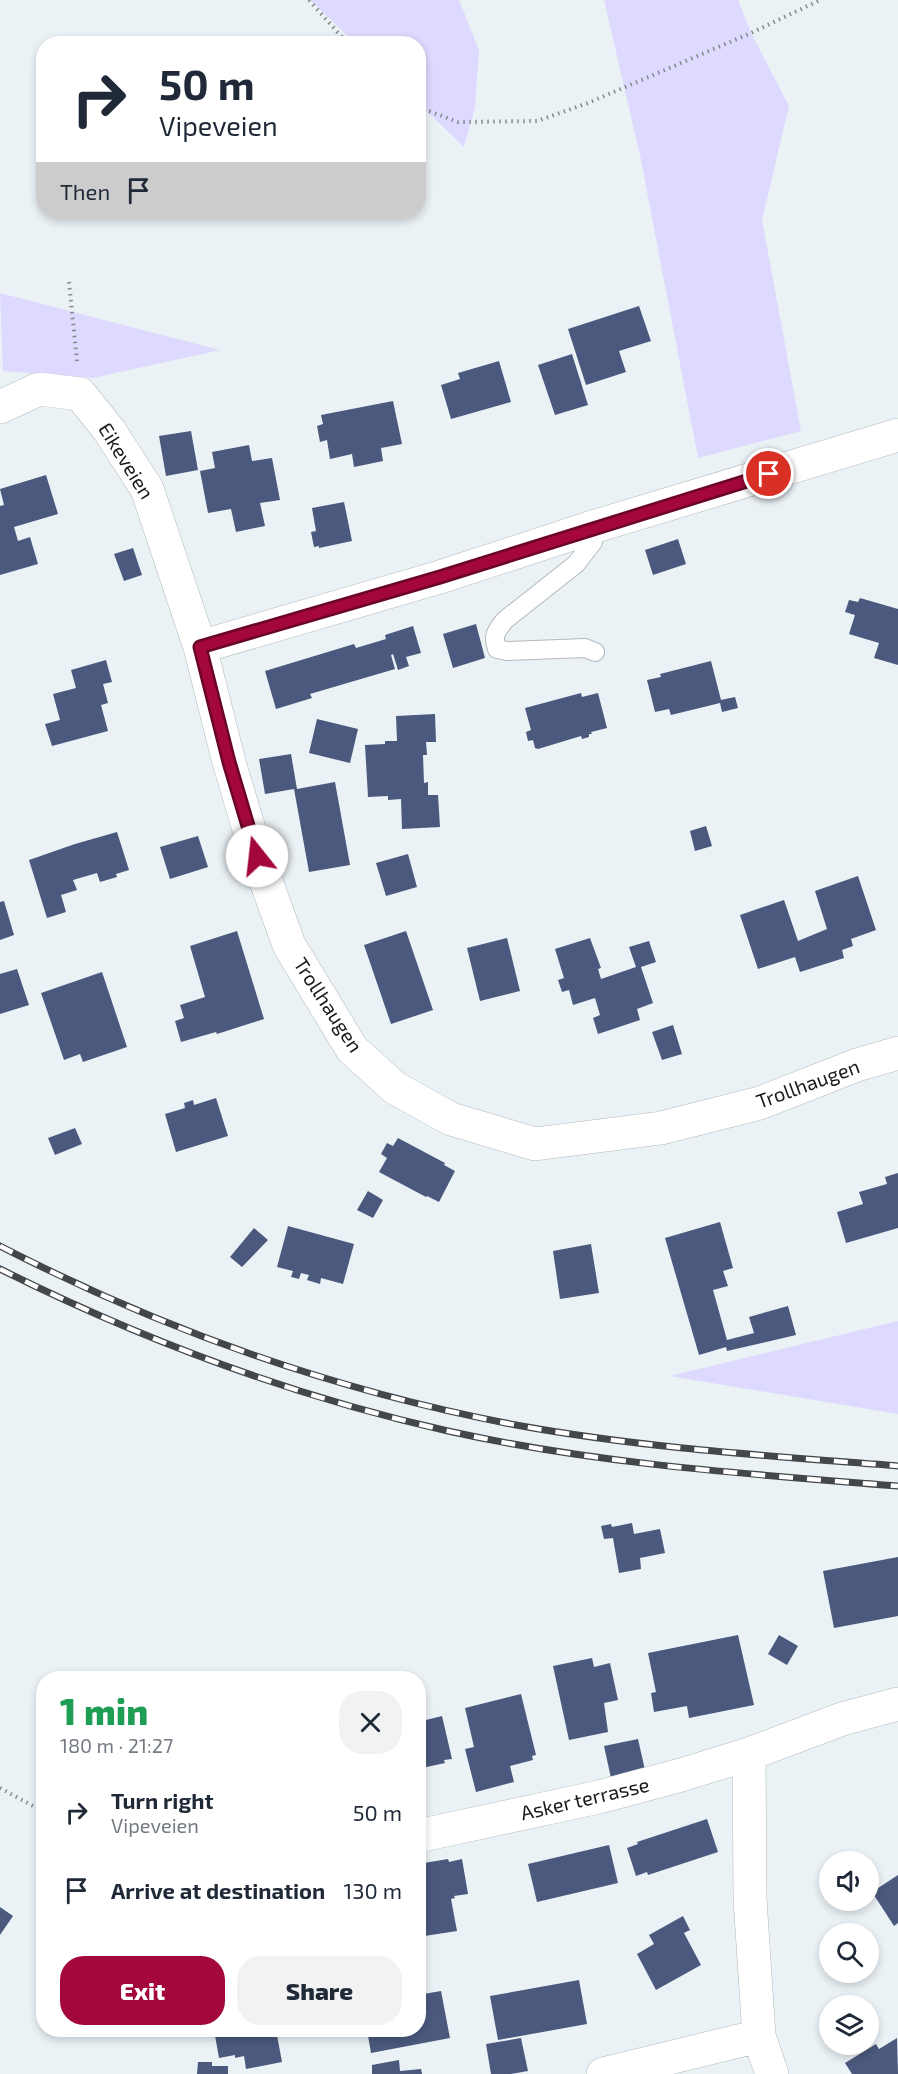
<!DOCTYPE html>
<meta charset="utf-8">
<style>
body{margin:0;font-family:"Exo 2",sans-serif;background:#f2f2f3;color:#1f2937;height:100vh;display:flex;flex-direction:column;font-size:22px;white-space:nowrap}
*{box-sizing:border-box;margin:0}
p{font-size:20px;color:#747a83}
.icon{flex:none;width:33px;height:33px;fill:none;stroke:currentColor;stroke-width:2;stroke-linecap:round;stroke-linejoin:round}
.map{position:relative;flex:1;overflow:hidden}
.panel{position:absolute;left:36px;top:1671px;width:390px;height:366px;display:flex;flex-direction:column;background:#fff;border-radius:24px;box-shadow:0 3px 9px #0003}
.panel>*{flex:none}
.guide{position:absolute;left:36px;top:36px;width:390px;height:183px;border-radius:24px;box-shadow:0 3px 9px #0003;background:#fff;color:#1f2937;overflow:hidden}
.controls{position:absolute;left:819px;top:1851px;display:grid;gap:12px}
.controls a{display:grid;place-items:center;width:60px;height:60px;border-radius:50%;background:#fff;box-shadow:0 3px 9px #0003;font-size:30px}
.pin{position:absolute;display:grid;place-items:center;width:51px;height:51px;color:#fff;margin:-26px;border:3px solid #fff;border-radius:50%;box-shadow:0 2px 6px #0007}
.me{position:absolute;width:66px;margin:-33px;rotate:344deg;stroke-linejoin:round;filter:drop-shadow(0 0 4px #0008)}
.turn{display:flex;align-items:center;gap:21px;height:126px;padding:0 24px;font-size:27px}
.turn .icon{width:78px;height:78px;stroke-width:2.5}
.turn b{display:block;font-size:42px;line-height:51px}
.then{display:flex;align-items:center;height:57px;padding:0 24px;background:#0003;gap:12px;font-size:22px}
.round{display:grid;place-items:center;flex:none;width:63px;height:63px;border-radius:24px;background:#f2f2f3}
.head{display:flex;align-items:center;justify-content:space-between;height:102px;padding:0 24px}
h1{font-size:36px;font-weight:800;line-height:45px;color:#1e9e55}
.cta{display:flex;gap:12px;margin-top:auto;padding:12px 24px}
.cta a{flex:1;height:69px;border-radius:24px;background:#a3073d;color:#fff;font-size:24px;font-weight:800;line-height:69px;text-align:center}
.cta a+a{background:#f2f2f3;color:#1f2937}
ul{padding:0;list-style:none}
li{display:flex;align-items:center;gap:18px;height:78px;padding:0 24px}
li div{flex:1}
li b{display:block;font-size:22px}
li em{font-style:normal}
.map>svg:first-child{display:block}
.green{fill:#ded9fe}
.building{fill:#4a597d}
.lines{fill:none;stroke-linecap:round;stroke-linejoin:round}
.service-casing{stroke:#b3b9be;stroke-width:20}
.minor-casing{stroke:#b3b9be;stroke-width:34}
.path{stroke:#858a8d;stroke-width:4;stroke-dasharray:1.5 4.5;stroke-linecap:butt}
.service{stroke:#fff;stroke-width:18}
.minor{stroke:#fff;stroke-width:33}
.rail-casing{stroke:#444749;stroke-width:7}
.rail{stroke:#fff;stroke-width:4.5;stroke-dasharray:14;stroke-linecap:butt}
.route-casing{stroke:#6a0528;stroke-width:15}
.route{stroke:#a3073d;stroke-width:10}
.labels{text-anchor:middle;stroke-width:6;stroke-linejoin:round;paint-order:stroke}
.street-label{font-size:20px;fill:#181a1c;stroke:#fff}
</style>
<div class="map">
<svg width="898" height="2074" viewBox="0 0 898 2074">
<rect width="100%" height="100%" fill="#ebf2f6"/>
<path class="green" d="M310 0H459L479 50 475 108 464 147 419 104 418 44 355 43Z
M604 0H738L751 33 789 106 762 220 801 431 698 458 641 160Z
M0 293 220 350 93 378 3 371Z
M898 1321V1414L670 1376Z"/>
<path class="building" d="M639 306 651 341 619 351 626 372 586 385 568 329Z
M572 354 588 405 555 415 538 365Z
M499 361 511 402 451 419 441 385 460 379 458 373Z
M393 401 402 444 381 448 383 461 354 467 352 454 330 459 327 440 320 442 317 426 323 424 321 415Z
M191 431 198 470 166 476 159 436Z
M249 445 252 461 272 458 280 500 260 503 265 526 236 532 231 509 208 513 200 471 215 468 212 452Z
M46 475 58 514 14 527 18 541 30 537 38 564 0 575V506L4 505 0 489Z
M344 502 352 541 319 548V546L314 547 311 532 316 531 312 508Z
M678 539 686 564 653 575 645 550Z
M133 548 142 575 124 581 114 554Z
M860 598 898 609V665L874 658 879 643 849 634 855 615 845 612 849 600 858 602Z
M476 624 485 658 453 668 443 634Z
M413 626 421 653 406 657 409 666 398 670 393 654 391 655 395 669 310 694 312 698 276 709 265 671 354 644 356 648 386 639 385 635Z
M106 660 112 682 103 684 108 703 101 705 108 731 52 746 45 724 60 720 53 694 76 688 71 670Z
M711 661 721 700 735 697 738 708 722 712 720 703 671 715 669 709 655 712 647 680 661 677 660 674Z
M581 693 582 697 598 693 607 728 591 732 592 734H589V737L582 739 581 736 538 749 535 748 533 740 528 741 526 732 531 730 525 708Z
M435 714 436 742H426L427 755H423L424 783 428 782V795H438L440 827 402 829 401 799 388 800V796L368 797 365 745 385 744V741H397L396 716Z
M317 719 358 729 350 763 309 753Z
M291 754 297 789 335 782 350 865 309 872 294 789 265 794 259 759Z
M706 826 712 846 695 851 690 831Z
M117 832 129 870 116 874 117 877 100 882 97 873 73 880 77 890 61 895 66 912 47 918 29 860 75 844Z
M198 836 208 867 170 879 160 847Z
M408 854 417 887 386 896 376 863Z
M858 876 876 930 851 939 853 946 842 950 844 958 800 972 795 957 758 969 740 915 784 900 798 941 827 929 815 891Z
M4 901 14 935 0 940V902Z
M237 931 264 1019 217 1034 216 1032 181 1042 175 1021 184 1018 180 1005 205 997 190 946Z
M406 931 433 1010 391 1024 364 945Z
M507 938 520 991 480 1001 467 948Z
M590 938 601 968 598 969 601 979 636 967 629 947 649 941 656 962 641 967 653 1003 637 1009 640 1020 598 1034 593 1018 600 1015 595 998 573 1005 569 990 562 992 558 980 564 978 555 949Z
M17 969 29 1005 0 1014V974Z
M102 972 127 1047 83 1062 80 1054 64 1060 41 993Z
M673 1025 682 1054 662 1060 652 1032Z
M216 1098 228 1136 176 1152 165 1114 185 1108 184 1103 193 1100 194 1105Z
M75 1128 82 1144 55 1155 48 1138Z
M398 1138 445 1163 444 1165 455 1171 439 1202 427 1196 426 1197 379 1172 387 1158 381 1154 387 1143 393 1146Z
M898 1173V1228L846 1243 837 1212 863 1204 859 1192 887 1184 885 1177Z
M368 1191 383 1200 373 1218 357 1210Z
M720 1222 733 1268 723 1271 728 1286 713 1290 727 1340 754 1333 749 1317 788 1306 796 1335 727 1351 726 1347 699 1355 665 1238Z
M288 1226 354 1244 343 1284 321 1278 320 1284 307 1280 309 1275 301 1273 299 1279 291 1277 293 1271 277 1267Z
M254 1228 268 1240 242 1267 230 1257Z
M591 1244 599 1293 560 1299 553 1251Z
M632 1523 634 1534 660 1529 665 1553 640 1558 641 1569 619 1573 613 1538 604 1539 601 1526 611 1524 612 1527Z
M898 1557V1616L834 1628 823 1571Z
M738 1635 754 1705 689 1718 687 1706 654 1712 651 1693 656 1692 648 1653Z
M779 1635 798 1646 787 1665 768 1654Z
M592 1658 594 1667 610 1663 618 1700 604 1703 608 1732 569 1740 553 1666Z
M521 1694 536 1755 532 1756 533 1760 510 1766 514 1782 476 1792 465 1749 474 1747 465 1708Z
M442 1716 452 1759 444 1760 445 1763 422 1768 421 1766 418 1767V1722Z
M638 1739 645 1770 611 1778 604 1746Z
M418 1775 425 1798 418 1800Z
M707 1819 718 1852 648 1875 647 1872 636 1876 627 1848 638 1844 637 1842Z
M609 1845 618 1883 537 1902 528 1864Z
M448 1859 449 1862 462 1859 468 1894 454 1896 455 1898 451 1899 457 1931 418 1937V1864Z
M898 1875V1923L894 1926 872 1892Z
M0 1907 13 1916 0 1935Z
M683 1916 690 1930 684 1933 701 1965 656 1990 637 1954 654 1944 649 1935Z
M579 1980 587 2024 498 2040 490 1996Z
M441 1991 450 2038 371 2053 367 2030H418V1995Z
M214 2030H276L282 2062 246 2069 244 2056 235 2058V2055L219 2058Z
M521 2038 528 2071 511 2074H491L486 2044Z
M897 2038 898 2074H852L845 2063 876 2044 879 2049Z
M399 2060 400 2071 421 2069 422 2074H372V2065Z
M198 2062H212V2066H228V2074H197Z"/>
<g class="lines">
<defs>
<path id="service" d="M595 652 585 648 507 651 497 649C492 635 497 630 505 620L576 564 593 542 596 526"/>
<path id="minor" d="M0 407 39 389 80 394 109 430 147 489 200 647 229 762 257 856 289 945 352 1049 395 1088 451 1119 535 1144 661 1128 760 1103 857 1065 898 1053
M200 647 440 577 596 526 898 435
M418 1836 599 1797 681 1775 749 1754
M603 2074 759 2036
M772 2074 759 2036 750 1899 749 1754 842 1719 898 1704"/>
</defs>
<use href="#service" class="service-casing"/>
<use href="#minor" class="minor-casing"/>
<path class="path" d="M309 0 348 44
M418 107 458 122 537 121 588 103 751 33 820 0
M69 282 77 361
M0 1788 44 1812"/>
<use href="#service" class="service"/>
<use href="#minor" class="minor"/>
<defs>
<path id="rail" d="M0 1246C163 1330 336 1391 516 1425 642 1448 771 1456 898 1466
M0 1269C143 1340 292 1396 448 1431 596 1464 747 1474 898 1486"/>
</defs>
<use href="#rail" class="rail-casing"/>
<use href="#rail" class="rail"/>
</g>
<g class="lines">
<defs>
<path id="route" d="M257 856 229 762 200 647 440 577 769 474"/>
</defs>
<use href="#route" class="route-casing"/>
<use href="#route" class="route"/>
</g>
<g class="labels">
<g class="street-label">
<text transform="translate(126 461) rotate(58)" y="7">Eikeveien</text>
<text transform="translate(328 1005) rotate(57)" y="7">Trollhaugen</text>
<text transform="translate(808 1084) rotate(-20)" y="7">Trollhaugen</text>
<text transform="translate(585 1799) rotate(-13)" y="7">Asker terrasse</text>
</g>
</g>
</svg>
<div class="controls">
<a><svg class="icon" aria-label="sound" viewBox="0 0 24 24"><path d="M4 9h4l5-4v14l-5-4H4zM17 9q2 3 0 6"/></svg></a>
<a><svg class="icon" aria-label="search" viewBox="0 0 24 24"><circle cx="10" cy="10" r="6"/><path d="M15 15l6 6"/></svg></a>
<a><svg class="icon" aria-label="layers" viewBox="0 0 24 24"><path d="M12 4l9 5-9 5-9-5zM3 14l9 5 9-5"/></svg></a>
</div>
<div class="pin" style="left:769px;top:474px;background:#d93025"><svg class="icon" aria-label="arrive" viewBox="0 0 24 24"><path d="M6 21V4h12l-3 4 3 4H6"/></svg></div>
<svg class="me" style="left:257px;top:856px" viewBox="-20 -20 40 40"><circle r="19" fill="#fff"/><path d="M0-13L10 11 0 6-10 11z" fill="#a3073d"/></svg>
<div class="guide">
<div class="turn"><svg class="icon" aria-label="right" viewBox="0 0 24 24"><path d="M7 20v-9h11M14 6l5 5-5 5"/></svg><div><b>50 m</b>Vipeveien</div></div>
<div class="then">Then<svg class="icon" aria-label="arrive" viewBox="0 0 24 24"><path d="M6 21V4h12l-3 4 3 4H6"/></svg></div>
</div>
<section class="panel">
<div class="head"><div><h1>1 min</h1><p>180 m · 21:27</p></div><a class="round"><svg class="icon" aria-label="close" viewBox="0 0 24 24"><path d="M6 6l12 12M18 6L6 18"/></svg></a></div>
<ul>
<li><svg class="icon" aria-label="right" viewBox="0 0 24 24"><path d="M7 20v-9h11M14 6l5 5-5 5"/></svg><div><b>Turn right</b><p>Vipeveien</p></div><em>50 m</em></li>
<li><svg class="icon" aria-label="arrive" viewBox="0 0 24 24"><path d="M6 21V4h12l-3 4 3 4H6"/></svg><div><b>Arrive at destination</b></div><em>130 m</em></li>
</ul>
<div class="cta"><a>Exit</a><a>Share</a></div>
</section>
</div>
